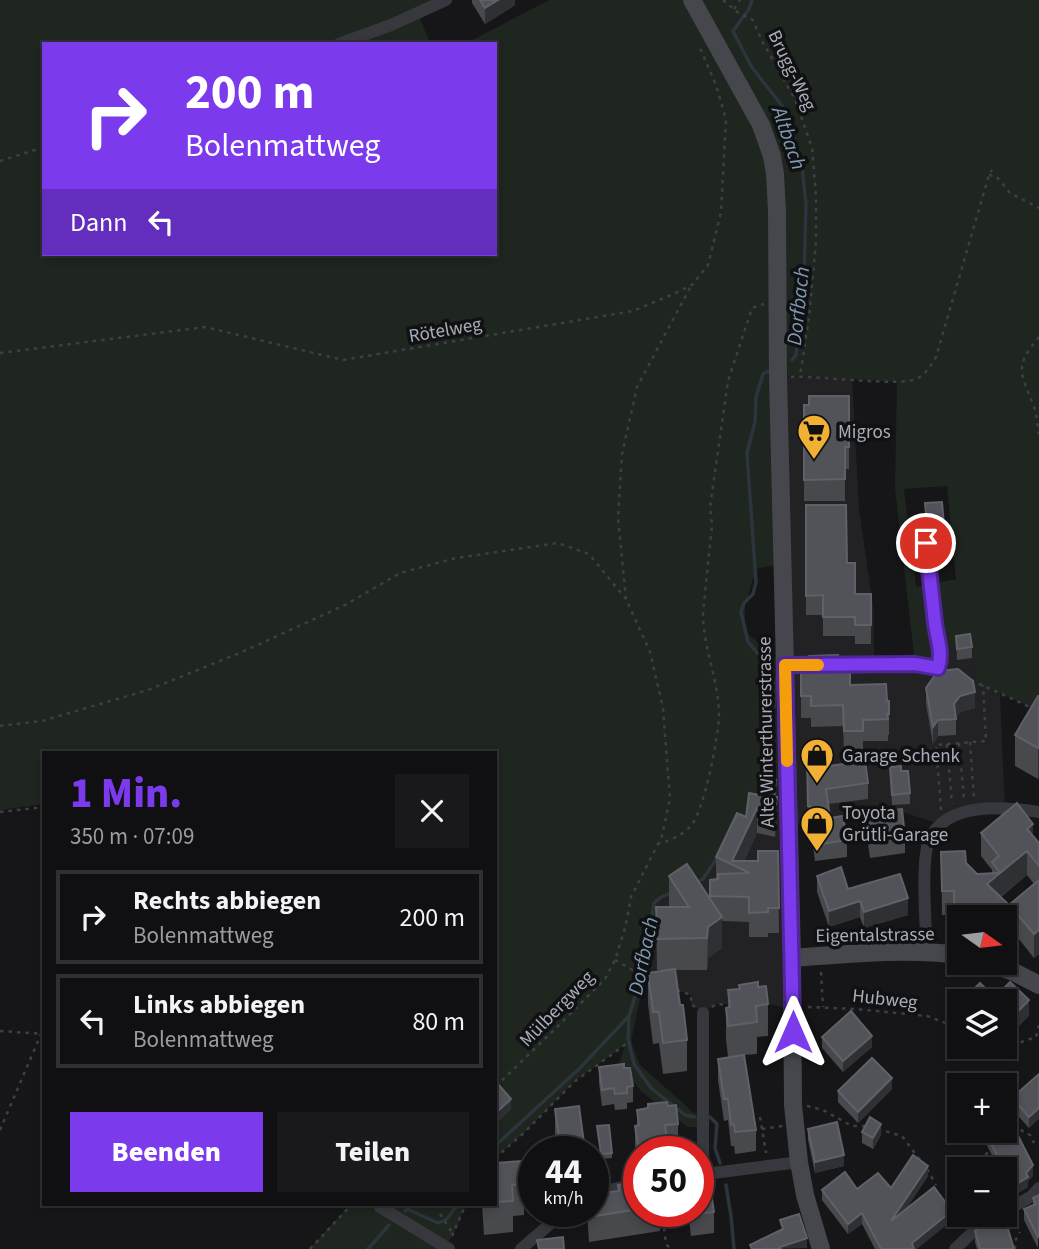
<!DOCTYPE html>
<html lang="de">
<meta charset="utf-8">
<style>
body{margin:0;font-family:"Source Sans 3",sans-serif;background:#19191b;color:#f1f3f6;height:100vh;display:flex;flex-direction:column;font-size:26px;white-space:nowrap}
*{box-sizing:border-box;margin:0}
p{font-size:23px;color:#9c9d9f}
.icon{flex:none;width:38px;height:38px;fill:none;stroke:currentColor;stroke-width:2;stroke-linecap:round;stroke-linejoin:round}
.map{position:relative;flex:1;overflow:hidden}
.side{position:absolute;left:42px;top:751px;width:455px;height:455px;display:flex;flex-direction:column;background:#101012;border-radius:0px;box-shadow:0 4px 10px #0003,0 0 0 2px #303032}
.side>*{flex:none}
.top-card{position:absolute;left:42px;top:42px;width:455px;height:214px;border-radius:0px;box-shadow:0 4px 10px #0003,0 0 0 2px #303032;background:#7c3aed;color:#fff;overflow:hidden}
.needle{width:46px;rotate:104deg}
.buttons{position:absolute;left:947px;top:905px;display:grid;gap:14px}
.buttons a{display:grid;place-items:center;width:70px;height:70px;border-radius:0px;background:#101012;box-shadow:0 4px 10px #0003,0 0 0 2px #303032;font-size:35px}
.speed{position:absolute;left:518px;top:1136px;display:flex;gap:14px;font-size:35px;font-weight:700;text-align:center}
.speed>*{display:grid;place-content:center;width:91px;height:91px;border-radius:50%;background:#101012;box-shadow:0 4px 10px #0003,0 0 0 2px #303032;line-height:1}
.speed small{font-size:18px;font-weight:400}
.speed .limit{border:10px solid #d22;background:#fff;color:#111}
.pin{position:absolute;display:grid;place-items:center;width:60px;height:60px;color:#fff;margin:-30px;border:4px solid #fff;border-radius:50%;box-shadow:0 2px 7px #0007}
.me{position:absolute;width:77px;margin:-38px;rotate:0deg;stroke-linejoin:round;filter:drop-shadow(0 0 5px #0008)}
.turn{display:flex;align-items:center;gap:24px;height:147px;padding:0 28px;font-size:32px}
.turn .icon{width:91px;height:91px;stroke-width:2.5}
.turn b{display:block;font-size:49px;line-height:60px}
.then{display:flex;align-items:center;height:66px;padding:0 28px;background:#0003;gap:14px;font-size:26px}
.round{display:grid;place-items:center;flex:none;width:74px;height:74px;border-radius:0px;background:#19191b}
.headline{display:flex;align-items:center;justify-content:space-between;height:119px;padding:0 28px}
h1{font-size:42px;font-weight:800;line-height:52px;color:#7c3aed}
.button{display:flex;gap:14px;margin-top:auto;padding:14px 28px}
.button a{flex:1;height:80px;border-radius:0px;background:#7c3aed;color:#fff;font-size:28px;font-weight:800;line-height:80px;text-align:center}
.button a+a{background:#19191b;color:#f1f3f6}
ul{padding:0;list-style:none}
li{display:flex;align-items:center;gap:21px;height:94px;margin:0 14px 10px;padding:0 14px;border:4px solid #303032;border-radius:0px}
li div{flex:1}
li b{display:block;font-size:26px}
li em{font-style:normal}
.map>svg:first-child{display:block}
.built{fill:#222225}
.green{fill:#1e261f;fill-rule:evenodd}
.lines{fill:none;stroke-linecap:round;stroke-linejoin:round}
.stream{stroke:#2c353c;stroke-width:3.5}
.path{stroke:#3d3f44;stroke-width:2.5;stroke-dasharray:3.5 5;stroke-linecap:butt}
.street{stroke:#37383d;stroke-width:12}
.secondary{stroke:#45474d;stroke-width:18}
.wall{fill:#47494d;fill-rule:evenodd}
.shaded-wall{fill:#2f3033}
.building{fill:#525359;stroke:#5f6168;stroke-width:2}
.route-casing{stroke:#51269a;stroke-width:18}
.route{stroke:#7c3aed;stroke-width:12}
.slow{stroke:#f59e0b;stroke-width:12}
.labels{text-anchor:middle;stroke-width:7;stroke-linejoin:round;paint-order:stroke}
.street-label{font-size:19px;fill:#a8adb8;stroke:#111113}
.poi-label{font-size:19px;fill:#a8adb8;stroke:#111113;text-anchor:start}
.water-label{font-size:21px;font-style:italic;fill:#7f9bb3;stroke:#111113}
</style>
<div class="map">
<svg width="1039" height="1249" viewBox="0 0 1039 1249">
<rect width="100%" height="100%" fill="#161618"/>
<path class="built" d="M800 376 852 379 859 509 874 612V663L915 664 940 645 972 643 976 682 1000 693 1005 810 991 809 940 824 899 811 789 825 793 1008H784L775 1005 717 1004 703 1013 691 1004V995L644 977 661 897 703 879 729 841 739 835 771 770 787 765 778 377Z"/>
<path class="green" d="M0 0H433L416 10 431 44H44V254H495V44H465L549 0H1039V711L976 682 972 643 940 645 938 668 915 664 895 488 897 382 800 376 778 377 783 563 756 569 745 606V631L784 665 787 766 771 770 739 835 729 841 703 879 661 897 631 1042 640 1065 694 1113 698 1114V1127H688L642 1092 619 1065 625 1045 574 1082 525 1132 495 1158V752H44V804L0 810ZM947 486 956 579 916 587 904 489Z
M351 1204H372L380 1207 385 1204H466L457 1227 446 1246 449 1249H309Z"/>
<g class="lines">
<path class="stream" d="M752 0 749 9 733 31 751 66 782 106 801 158 806 204 804 281 796 355 792 360
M767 782 770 758 766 739 767 723 774 706V680L770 667 748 642 741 612 744 603 753 594 756 582 747 453 755 422 756 397 763 374 768 371
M694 883 703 879 717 858
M671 893 661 897 654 903 643 971 629 1016 628 1039 634 1064 651 1088 685 1115 694 1117
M710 1117 717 1124 715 1148 720 1163
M495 1146 580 1068 629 1016
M726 1185 731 1216 734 1249
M405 1211 407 1209 438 1223 447 1219 458 1204
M368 1249 389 1225"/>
<path class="path" d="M723 0 737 12 753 20 762 41 795 99 812 148 816 196V242L809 317 800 376
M734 9 740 0
M0 161 44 147
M989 175 996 176 1010 193 1039 208
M1039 337C1013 368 1021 373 1034 407 1037 415 1037 425 1039 434
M0 353 205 327 343 360 633 311 671 295 692 285 708 265 721 212 726 119 716 85 700 48
M791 377C817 375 902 388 918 378 927 373 931 365 936 357L989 175 992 170
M626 599 618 518 622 454 637 387 691 286
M971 680 1032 708
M0 726 42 721 148 690 242 652 347 604 400 573 456 558 558 543 589 554 626 599 650 652 663 708 670 799 662 836 631 897 625 928 615 960 605 979 554 1030 495 1087
M970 742 974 798
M959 743 964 799
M947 744 952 804
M941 810 936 745 986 741 983 685
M0 812 44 807
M657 844C670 841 680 836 690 827 704 813 719 735 719 713 718 679 703 647 703 613L712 525 710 507 728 381 752 308 764 304
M615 960 648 979
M821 972 823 1007
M677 990 691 995V1004L695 1007
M964 1001 966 997
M712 1007 716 1004 729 1005
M808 1007 856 1009 927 1016 959 1028
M1039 1025 1036 1037 1039 1041
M955 1027 959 1016
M0 1031 44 1034
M990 1046 995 1051 1036 1037
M807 1106 823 1110 852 1126H868
M760 1117 766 1153
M762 1129 783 1126
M878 1129 902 1136 923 1164
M0 1130 41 1034
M1013 1130 1017 1128 1030 1135 1034 1143
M495 1158 525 1132 574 1082 626 1044 631 1042
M927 1169 936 1185
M978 1169 982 1156 990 1152
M662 1211 666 1244 671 1249
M440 1214 453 1234
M452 1236 466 1204
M310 1249 352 1204
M1015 1249V1241L1020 1232"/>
<path class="street" d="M339 44 391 25 446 0
M784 665 915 664 938 668C942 652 937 639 935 623 931 596 929 570 926 543
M927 952C926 928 920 857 930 838 949 801 1005 807 1039 812
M703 1174V1013
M698 1175 799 1162
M593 1196 601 1192 639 1183
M380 1207 449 1249
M1004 1212 1032 1196 1039 1188
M521 1249 565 1211
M955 1249 979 1226 999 1214"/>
<path class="secondary" d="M692 0 761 125 772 156 775 174 777 211 778 377 792 958 793 1105 799 1162 805 1195 821 1249
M792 958C848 954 904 948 959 955
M987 962 1014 972 1039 985"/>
</g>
<path class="wall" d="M472 0H515V5L485 24 472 3Z
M849 396V469H845V501H804V405H809Z
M925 503 944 526V537L933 538 927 534Z
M806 505 847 563 855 594H871V644H855V636H823V615H806Z
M956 636 972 647V658L957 660Z
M801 664 838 665 850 685 889 701V735H888V741H863V752H844L843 726 811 727V718H801Z
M926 688 975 708 960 712 956 718V735L938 736 933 744 926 704Z
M1038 696V779L1015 766V735Z
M807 757 822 767 868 783V799L828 804 830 818 847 840V857L815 861 810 822 808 823Z
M890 767 901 771 910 793V804L892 805Z
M749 793 776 797 777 822 775 837 757 833 744 861H758L778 851 779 933H768V937H749V922L722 921V948L708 958 707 970H675L680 1005 687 1040V1071L663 1074 659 1043 653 1044 648 1004V973L666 970H657L656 907H669V876L710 899V880H716V857L746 817Z
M866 813 905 837V853L870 858 866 830Z
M981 833 1033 837 1039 843V954L1034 958 1018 938 1010 945 1004 940V917H959V933H954V915H942L941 852 966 863 977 874H992V870L981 856ZM1027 875 1034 884 1009 905 1001 897Z
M817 876 848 889 908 915 864 928 860 917 829 927 817 892Z
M758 987 768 1004V1036L757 1037V1054L744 1055 756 1130V1151L735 1154 734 1146H731L728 1120 724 1121 718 1080V1059L728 1057 726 1039V1008L728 1007V990Z
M972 991 987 995 982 1001H976L972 997Z
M822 1037 872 1047 843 1072 822 1048Z
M599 1067 624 1068 633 1086V1102L627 1103V1109L615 1110 614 1104 602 1106 599 1083Z
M1039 1074 1029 1128 1012 1109V1098Z
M495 1087 511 1109 498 1122 495 1119Z
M892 1089 858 1123 838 1102V1091Z
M579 1106 585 1152H557L555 1141V1109Z
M668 1106 678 1124V1145L667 1147V1152H639V1166H638L635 1147V1126H637V1110Z
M597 1126 612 1153V1158L601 1159Z
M808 1129 844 1166 815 1173 808 1140Z
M979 1130H1004L1033 1176 1028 1181V1187L1005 1201 1004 1169 996 1163Z
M862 1132 881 1135 873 1149 862 1143Z
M495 1163 524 1184V1215L513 1216V1232L484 1235 482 1204H495Z
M959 1169V1192L953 1180V1170Z
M928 1176 906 1209 917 1249H875L862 1224 848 1234 822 1200V1190L891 1188Z
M639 1182V1211H660V1231L589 1242 587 1211H593L618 1191V1185Z
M1039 1195 1038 1248 1024 1220V1209L1033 1205V1198Z
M688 1211 714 1212V1233L691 1236Z
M975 1231 1014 1249H977L975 1242Z"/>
<path class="shaded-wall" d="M498 0H515V5L485 24V8Z
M975 692V708L960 712 954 720V704L960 696Z
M938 720V736L933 744V727Z
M1039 746V777L1038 779V748Z
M776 780 777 822 775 837 774 797Z
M757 808V833L740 869 732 861Z
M1033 824V847L1027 853V875L1000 897V873L1027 829Z
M1000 873V897L987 884Z
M908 898V915L864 928V912Z
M860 901V917L829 927V911Z
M1018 915V938L1010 945V921Z
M722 917V948L708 958 707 970 708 927Z
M1039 930V954L1034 958V934Z
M987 990V995L982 1001H979V998Z
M1029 1000V1016L1004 1042V1026Z
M872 1036V1047L843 1072V1061Z
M892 1078V1089L858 1123V1112Z
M511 1099V1109L498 1122V1111Z
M1039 1108V1119L1029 1128V1117Z
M881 1124V1135L873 1149V1138Z
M844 1155V1166L815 1173V1162Z
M1033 1165V1176L1028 1181V1187L1005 1201V1191Z
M928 1166V1176L891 1231V1221Z
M959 1205V1214H960L917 1249H912V1243Z
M862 1213V1224L848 1234V1224Z
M964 1214H979L964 1221Z
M807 1238V1248L780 1249V1247Z"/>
<path class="building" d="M480 0H498L485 8Z
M809 396H849V447H845V479L804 480V405H809Z
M942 502 944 526 933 527 927 524 925 503Z
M806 505H846L847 563H855V594H871V625H855V617H823V595L806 596Z
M970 634 972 647 957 649 956 636Z
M838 655V665H850V685L886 684 887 701H889V714H887L888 719 863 720V731H844L843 705 811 706V696H801V664L809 656Z
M958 669 973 681 975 692 960 696 954 704 956 719 938 720 933 727 926 688 938 671Z
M1038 696H1039V746L1038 748 1015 735Z
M821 755 822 767 865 761 868 783 826 789 830 818 843 816 847 840 815 845 810 806H808L807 757Z
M901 766V771H908L910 793 892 795 890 767Z
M761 778 776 780 774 797H777L775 812 757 808 732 861H758V851H778L779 908H768V912L749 913V897L710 896V880L718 879V874L750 873 716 857 737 813 746 817 749 793 759 795Z
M1017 803 1033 824 1027 829 1039 843V866L1027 851 1000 873 992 862 999 856 981 833Z
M902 809 905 837 870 841 866 813Z
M965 851 966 863 977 874 1000 873 987 884 1009 905 1039 880V930L1034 934 1018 915 1010 921 997 909 954 910V891H942L941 852Z
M687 864 722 917 708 927 707 938 657 939 656 907H689L669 876Z
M841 867 848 889 900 874 908 898 864 912 860 901 829 911 817 876Z
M675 969 680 1005H683L687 1040 663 1043 659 1012H653L648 973Z
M758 982V987L766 986 768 1004 756 1006 757 1022 728 1026 726 1008 730 1007 728 990 740 989 739 985Z
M1010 982 1029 1000 1004 1026V1001H992Z
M980 983 987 990 979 998 972 991Z
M851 1011 872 1036 843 1061 822 1037Z
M744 1055 756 1130 735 1132 734 1124 731 1125 728 1099H724L718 1059Z
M872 1058 892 1078 858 1112 838 1091Z
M624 1064V1068H630L633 1086 627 1087V1093L615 1094 614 1088 602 1090 599 1067Z
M1039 1074V1108L1029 1117 1012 1098Z
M498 1084 511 1099 498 1111 495 1109V1087Z
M667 1102 668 1106 676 1105 678 1124 665 1125 667 1141 638 1145 635 1126 639 1125 637 1110 648 1108V1104Z
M579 1106 585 1151 561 1152 555 1109Z
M1004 1108 1033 1165 1026 1173 1028 1177 1005 1191 1004 1169H986L1000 1161 984 1130H1004Z
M870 1117 881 1124 873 1138 862 1132Z
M837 1122 844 1155 815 1162 808 1129Z
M609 1125 612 1153 601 1154 597 1126Z
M913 1155 928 1166 891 1221 934 1187 946 1203 959 1197V1205L912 1243 914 1249H881L862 1213 848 1224 822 1190 845 1172 857 1189 878 1173 891 1188Z
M522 1161 524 1184 512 1185 513 1201 495 1202V1163Z
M971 1162 974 1169H959V1182L953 1170Z
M708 1173 714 1212 691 1215 690 1211H698V1174Z
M639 1182V1209L589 1217 588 1211H593V1194L619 1191 618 1185Z
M1039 1195V1236L1038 1237 1024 1209 1036 1204 1033 1198Z
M799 1214 807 1238 780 1247 781 1249H752L750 1245 783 1229 780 1220Z
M1005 1219 1014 1249H980L975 1231 978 1228Z
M563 1237 564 1249H539L537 1240Z"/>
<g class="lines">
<defs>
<path id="route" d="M793 1032 785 665 915 664 938 668C943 652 937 639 935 623 932 596 929 570 926 543"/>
</defs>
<use href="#route" class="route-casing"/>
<use href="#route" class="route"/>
<path class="slow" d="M787 761 785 665H818"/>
</g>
<defs>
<symbol id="supermarket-pin" viewBox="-11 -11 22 30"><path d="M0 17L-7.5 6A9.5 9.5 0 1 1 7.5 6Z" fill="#f2b134" stroke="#111113"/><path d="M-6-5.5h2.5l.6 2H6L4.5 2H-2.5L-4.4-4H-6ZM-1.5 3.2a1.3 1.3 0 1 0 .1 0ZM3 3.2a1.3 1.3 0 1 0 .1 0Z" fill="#111"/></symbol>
<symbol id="shop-pin" viewBox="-11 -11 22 30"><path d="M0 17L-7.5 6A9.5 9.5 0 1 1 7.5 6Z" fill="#f2b134" stroke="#111113"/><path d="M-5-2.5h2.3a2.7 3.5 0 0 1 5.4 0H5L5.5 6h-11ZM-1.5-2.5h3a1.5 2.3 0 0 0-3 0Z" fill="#111"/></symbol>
</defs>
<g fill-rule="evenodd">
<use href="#supermarket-pin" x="795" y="412" width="38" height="52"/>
<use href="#shop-pin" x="798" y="736" width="38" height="52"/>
<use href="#shop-pin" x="798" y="804" width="38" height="52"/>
</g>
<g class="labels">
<g class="street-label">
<text transform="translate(793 70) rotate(64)" y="7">Brugg-Weg</text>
<text transform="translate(445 329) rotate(-10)" y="7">Rötelweg</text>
<text transform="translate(765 732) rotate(-91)" y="7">Alte Winterthurerstrasse</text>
<text transform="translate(875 934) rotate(-1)" y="7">Eigentalstrasse</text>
<text transform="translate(885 998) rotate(6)" y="7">Hubweg</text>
<text transform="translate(556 1008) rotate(-46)" y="7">Mülbergweg</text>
</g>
<g class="poi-label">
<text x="838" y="438">Migros</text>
<text x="842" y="762">Garage Schenk</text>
<text x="842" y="819">Toyota<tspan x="842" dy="22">Grütli-Garage</tspan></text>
</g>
<g class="water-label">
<text transform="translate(789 138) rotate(71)" y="7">Altbach</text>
<text transform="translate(798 306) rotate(-84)" y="7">Dorfbach</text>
<text transform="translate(643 956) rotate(-78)" y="7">Dorfbach</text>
</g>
</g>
</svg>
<div class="buttons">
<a><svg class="needle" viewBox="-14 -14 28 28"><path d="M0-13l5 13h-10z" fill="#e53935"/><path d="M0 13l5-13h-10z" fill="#9c9d9f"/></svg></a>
<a><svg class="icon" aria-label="layers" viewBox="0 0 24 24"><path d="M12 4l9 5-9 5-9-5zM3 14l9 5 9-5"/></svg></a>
<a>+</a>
<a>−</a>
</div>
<div class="speed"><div>44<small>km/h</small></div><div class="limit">50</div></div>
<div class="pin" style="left:926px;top:543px;background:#d93025"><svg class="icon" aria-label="arrive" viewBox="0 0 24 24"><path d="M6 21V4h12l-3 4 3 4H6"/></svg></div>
<svg class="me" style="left:793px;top:1032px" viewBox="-20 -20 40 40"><path d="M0-17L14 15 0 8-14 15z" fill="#7c3aed" stroke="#fff" stroke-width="4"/></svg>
<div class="top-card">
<div class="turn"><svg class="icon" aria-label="right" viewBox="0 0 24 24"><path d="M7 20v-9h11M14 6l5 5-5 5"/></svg><div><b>200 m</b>Bolenmattweg</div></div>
<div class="then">Dann<svg class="icon" aria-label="left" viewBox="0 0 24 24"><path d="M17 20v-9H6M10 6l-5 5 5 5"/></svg></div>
</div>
<section class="side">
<div class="headline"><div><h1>1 Min.</h1><p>350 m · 07:09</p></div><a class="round"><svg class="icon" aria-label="close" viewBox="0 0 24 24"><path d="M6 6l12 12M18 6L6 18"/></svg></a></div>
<ul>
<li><svg class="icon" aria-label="right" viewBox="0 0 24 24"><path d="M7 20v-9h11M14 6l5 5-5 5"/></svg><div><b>Rechts abbiegen</b><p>Bolenmattweg</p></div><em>200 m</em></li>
<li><svg class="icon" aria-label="left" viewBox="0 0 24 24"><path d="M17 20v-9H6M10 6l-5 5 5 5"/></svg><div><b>Links abbiegen</b><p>Bolenmattweg</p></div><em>80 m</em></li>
</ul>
<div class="button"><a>Beenden</a><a>Teilen</a></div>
</section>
</div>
